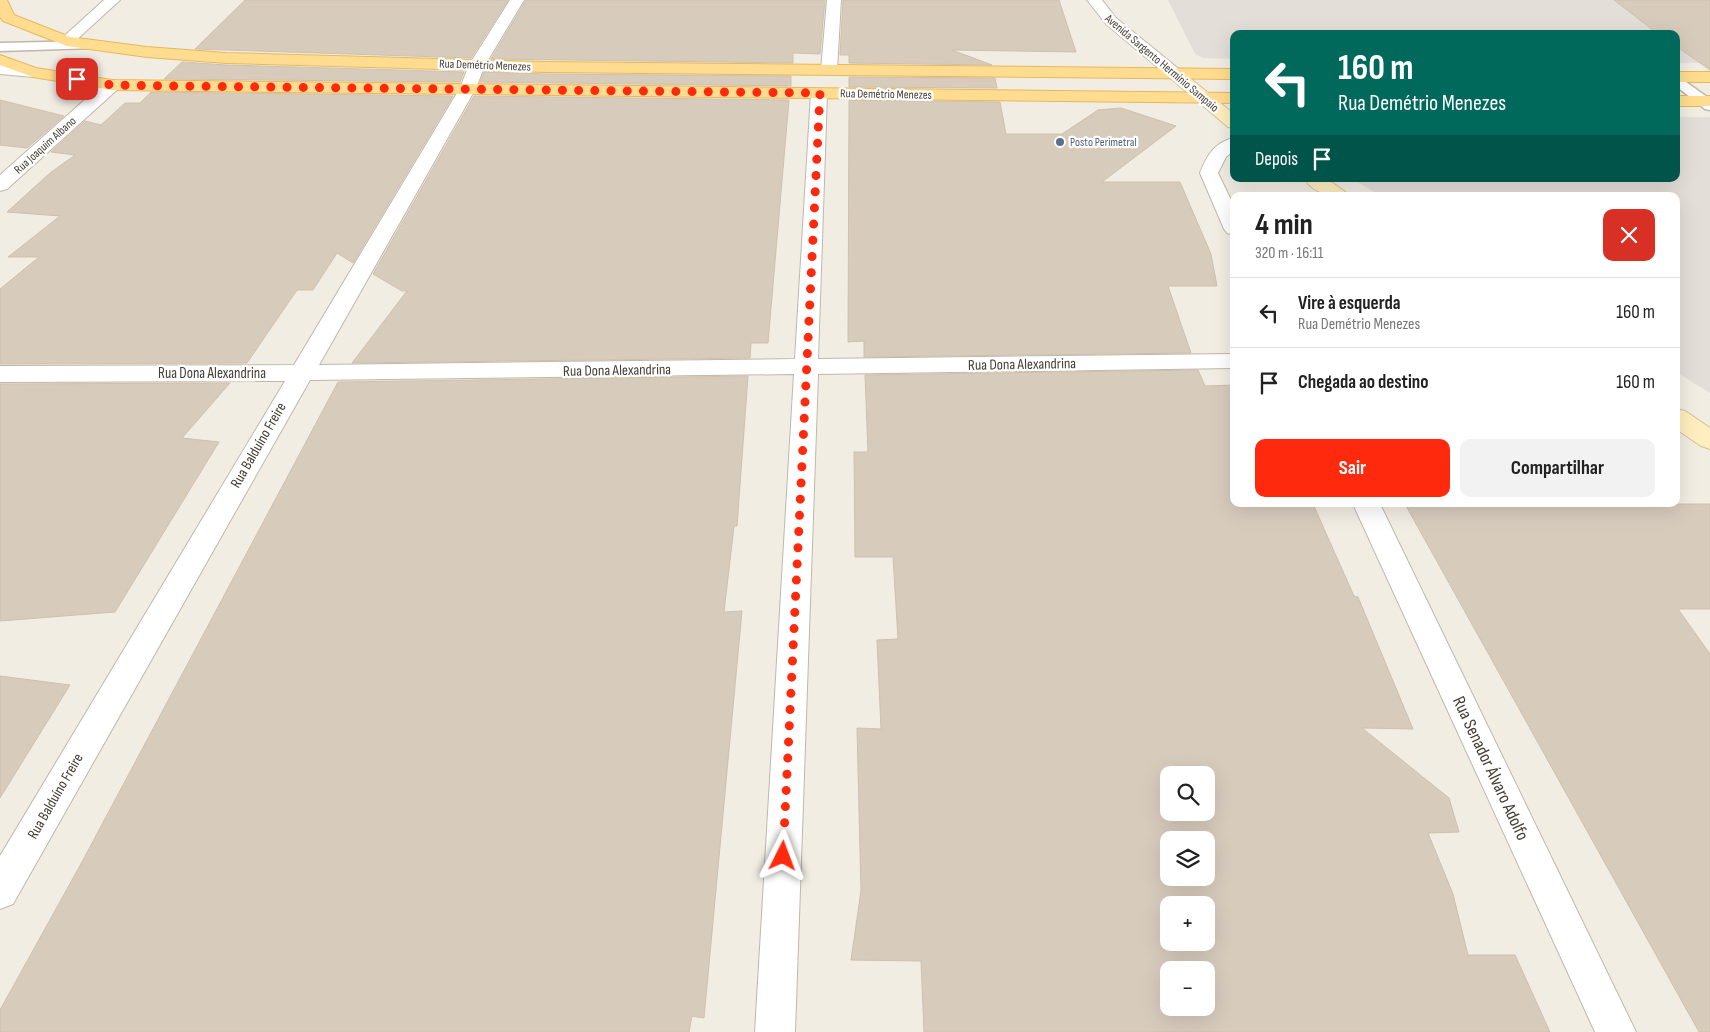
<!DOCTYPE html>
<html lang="pt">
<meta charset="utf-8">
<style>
body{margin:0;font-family:"Sofia Sans Condensed",sans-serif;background:#f2f2f2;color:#222;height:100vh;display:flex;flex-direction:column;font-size:19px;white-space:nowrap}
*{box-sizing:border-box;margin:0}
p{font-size:16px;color:#767676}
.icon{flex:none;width:28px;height:28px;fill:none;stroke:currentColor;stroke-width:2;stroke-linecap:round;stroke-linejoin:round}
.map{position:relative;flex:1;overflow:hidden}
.details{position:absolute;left:1230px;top:192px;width:450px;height:315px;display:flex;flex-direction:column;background:#fff;border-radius:10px;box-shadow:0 5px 20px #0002}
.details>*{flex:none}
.banner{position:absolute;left:1230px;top:30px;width:450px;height:152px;border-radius:10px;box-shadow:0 5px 20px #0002;background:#00695c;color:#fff;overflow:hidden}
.controls{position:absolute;left:1160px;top:766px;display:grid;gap:10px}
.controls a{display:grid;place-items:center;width:55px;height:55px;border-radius:10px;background:#fff;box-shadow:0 5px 20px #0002;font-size:25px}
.pin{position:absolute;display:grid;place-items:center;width:42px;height:42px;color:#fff;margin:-21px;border-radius:10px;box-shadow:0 2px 8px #0006}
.me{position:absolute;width:55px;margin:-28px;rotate:3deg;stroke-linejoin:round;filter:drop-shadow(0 0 4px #0008)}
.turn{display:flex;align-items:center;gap:18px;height:105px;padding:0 25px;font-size:22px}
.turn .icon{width:65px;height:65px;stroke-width:2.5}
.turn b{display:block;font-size:35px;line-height:42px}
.then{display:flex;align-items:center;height:48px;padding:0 25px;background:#0003;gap:10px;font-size:19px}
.round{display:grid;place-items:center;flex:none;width:52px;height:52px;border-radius:10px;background:#f2f2f2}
.summary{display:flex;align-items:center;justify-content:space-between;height:85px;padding:0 25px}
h1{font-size:30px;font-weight:700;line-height:38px}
.primary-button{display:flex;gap:10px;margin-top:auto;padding:10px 25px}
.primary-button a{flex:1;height:58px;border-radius:10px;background:#ff2a0e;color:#fff;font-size:20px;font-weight:700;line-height:58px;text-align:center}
.primary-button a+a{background:#f2f2f2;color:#222}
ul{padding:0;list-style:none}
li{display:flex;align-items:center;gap:15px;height:70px;padding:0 25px;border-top:1px solid #e0e0e0}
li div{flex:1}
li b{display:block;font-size:19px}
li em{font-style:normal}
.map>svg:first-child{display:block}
.industrial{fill:#e4ded9}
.building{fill:#d7cbbc;stroke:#cfc0ac;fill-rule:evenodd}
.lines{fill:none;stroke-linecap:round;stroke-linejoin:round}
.service-casing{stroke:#c1b7a9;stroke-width:3}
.minor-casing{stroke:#c1b7a9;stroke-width:2}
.tertiary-casing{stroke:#c1b7a9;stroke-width:2}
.secondary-casing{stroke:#d7c294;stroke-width:2}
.primary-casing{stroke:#e6b85e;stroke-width:2}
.service{fill:#fff;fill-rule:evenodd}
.minor{fill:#fff;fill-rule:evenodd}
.tertiary{fill:#fff;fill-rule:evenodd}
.secondary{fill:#ffeec0;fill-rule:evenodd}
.primary{fill:#ffdc8f;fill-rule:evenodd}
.route{stroke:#ff2a0e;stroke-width:9;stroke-dasharray:0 16.2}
.service-dot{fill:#5c6f8a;stroke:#fff;stroke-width:2}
.labels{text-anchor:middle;stroke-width:4.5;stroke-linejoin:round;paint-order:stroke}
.far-street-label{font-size:12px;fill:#443d33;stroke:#fff}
.far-service-label{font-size:12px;fill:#4e5e75;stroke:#fff;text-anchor:start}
.street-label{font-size:15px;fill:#443d33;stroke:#fff}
.near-street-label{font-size:18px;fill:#443d33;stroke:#fff}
</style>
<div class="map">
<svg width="1710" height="1032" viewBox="0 0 1710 1032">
<rect width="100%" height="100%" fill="#f2ede3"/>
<path class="industrial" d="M1168 0H1710V63H1676V34H1234V59L1203 58 1195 54Z
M1676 117H1710V393L1676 372V196H1380L1353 179H1676Z"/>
<path class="building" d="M245 0H508L471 58 195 49Z
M526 0H825L820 54 793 53V63L491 59Z
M843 0H1059L1076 52 952 50 992 65 849 63V55H840Z
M1614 0H1710V70L1676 46V34H1658Z
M182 62 226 65 464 72 460 82 164 79Z
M484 72 547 74 791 76V86L480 82Z
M849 77 995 78 997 88 849 87Z
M151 92 453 96 353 263 337 253 313 290H297L247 363 0 364V289L39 257H8L60 216 7 212 50 173 75 155 51 152 85 121 101 125 125 103H140Z
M474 96 789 100 768 343H751L750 358 352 363 407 291H402L373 274Z
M0 100 64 116 27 148 0 145Z
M849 100 1000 102 1006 134H1062L1098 110 1121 108 1176 126 1102 182H1180L1211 254 1217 286H1168L1191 353 864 357V341L848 342Z
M1198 370 1205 386 1234 385V504H1313L1354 596 1358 597 1413 729 1362 728 1449 798 1459 832 1428 833 1453 894 1468 955H1515L1550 1032H924L921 961 851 960 861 891 857 728 881 729 877 640 898 639 893 557H855L854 452H868L865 375ZM1169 775H1206V812H1169ZM1169 840H1206V878H1169ZM1169 905H1206V942H1169ZM1169 970H1206V1008H1169Z
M748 376 737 526H734L724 612 742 611 704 1018 692 1016 689 1032H0V1010L83 860 338 382Z
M230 383 182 438 219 442 115 612 0 621V384Z
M1405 504H1710V609H1678L1710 654V1032H1699Z
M0 676 70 685 0 798Z"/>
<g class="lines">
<defs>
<path id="service" d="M91 41 96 42 97 45 96 48 0 51V43Z
M1676 75 1710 99V110L1705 109 1676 86Z"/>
<path id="minor" d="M104 0H120L72 44H62L59 41 62 38Z
M510 0H524L485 65 476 88 319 365 795 359 811 93 813 89H825L827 93 818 359 1234 354V368L818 374 795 1032H755L794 374 310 380 13 904 0 909V856L285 381 0 382V366L294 365 460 88 469 65Z
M827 0H841L837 70 829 75 821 70Z
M1087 0H1102L1116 18 1180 70 1182 73 1180 76H1168L1106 24Z
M112 80 118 81 120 85 118 89 7 189 0 191V175L106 81Z
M1234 138V150L1226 157 1218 173 1234 206V235L1227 233 1224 229 1200 173C1207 155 1215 142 1234 138Z
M1353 504H1380L1636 1032H1595Z"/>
<path id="tertiary" d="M0 64 33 67 41 72 33 77 0 74Z"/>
<path id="secondary" d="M1174 68 1180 70 1234 114V128L1228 127 1168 76 1166 73Z
M1305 179H1327L1351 196C1334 197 1314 195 1305 179Z
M1676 409 1685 411 1710 428V449L1701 446 1676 429Z"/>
<path id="primary" d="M0 0H7L14 15 70 37 147 47 226 53 547 62 1234 69V79L547 72 226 63 147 57 67 46 3 21 0 17Z
M0 55 36 68 112 80 1234 93V103L112 90 33 77 0 65Z
M1676 72H1710V82H1676Z
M1676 96H1710V106H1676Z"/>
</defs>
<use href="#service" class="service-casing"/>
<use href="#minor" class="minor-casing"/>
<use href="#tertiary" class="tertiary-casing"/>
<use href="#secondary" class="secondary-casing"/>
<use href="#primary" class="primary-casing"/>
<use href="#service" class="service"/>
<use href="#minor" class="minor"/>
<use href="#tertiary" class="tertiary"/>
<use href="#secondary" class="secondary"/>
<use href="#primary" class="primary"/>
</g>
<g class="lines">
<path class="route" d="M77 79 112 85 174 86 820 93 783 856"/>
</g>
<circle class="service-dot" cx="1060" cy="142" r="5"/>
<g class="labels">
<g class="far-street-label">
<text transform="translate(1162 63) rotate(40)" y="4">Avenida Sargento Hermínio Sampaio</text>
<text transform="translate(485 65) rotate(2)" y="4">Rua Demétrio Menezes</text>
<text transform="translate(886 94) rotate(1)" y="4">Rua Demétrio Menezes</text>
<text transform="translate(45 145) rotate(-42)" y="4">Rua Joaquim Albano</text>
</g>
<g class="far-service-label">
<text x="1070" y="146">Posto Perimetral</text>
</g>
<g class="street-label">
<text transform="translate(1022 364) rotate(-1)" y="5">Rua Dona Alexandrina</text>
<text transform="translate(617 370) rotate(-1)" y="5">Rua Dona Alexandrina</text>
<text x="212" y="378">Rua Dona Alexandrina</text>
<text transform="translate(258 445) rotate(-60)" y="5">Rua Balduíno Freire</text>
<text transform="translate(55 796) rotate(-60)" y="5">Rua Balduíno Freire</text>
</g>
<g class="near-street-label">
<text transform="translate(1491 768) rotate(65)" y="6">Rua Senador Álvaro Adolfo</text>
</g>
</g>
</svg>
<div class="controls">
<a><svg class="icon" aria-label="search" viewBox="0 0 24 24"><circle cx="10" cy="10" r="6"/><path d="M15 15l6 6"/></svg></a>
<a><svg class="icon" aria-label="layers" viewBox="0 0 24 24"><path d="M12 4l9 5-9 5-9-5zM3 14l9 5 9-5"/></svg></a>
<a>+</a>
<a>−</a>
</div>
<div class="pin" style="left:77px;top:79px;background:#d93025"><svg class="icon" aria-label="arrive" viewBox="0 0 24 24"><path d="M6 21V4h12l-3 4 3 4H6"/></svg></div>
<svg class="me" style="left:783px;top:856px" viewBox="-20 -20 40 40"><path d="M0-17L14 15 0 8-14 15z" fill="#ff2a0e" stroke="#fff" stroke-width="4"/></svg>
<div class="banner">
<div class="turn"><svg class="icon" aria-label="left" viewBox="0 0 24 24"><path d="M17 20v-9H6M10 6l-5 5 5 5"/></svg><div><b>160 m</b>Rua Demétrio Menezes</div></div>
<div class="then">Depois<svg class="icon" aria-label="arrive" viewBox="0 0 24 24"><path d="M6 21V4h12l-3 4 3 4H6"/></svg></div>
</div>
<section class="details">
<div class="summary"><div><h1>4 min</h1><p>320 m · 16:11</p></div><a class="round" style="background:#d93025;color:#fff"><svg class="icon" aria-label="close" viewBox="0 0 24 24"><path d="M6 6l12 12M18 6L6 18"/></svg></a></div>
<ul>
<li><svg class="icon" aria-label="left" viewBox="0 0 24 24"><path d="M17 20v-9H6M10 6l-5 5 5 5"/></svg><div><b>Vire à esquerda</b><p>Rua Demétrio Menezes</p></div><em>160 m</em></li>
<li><svg class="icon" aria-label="arrive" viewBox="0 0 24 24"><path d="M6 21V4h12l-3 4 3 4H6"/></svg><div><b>Chegada ao destino</b></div><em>160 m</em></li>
</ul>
<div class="primary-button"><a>Sair</a><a>Compartilhar</a></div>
</section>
</div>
